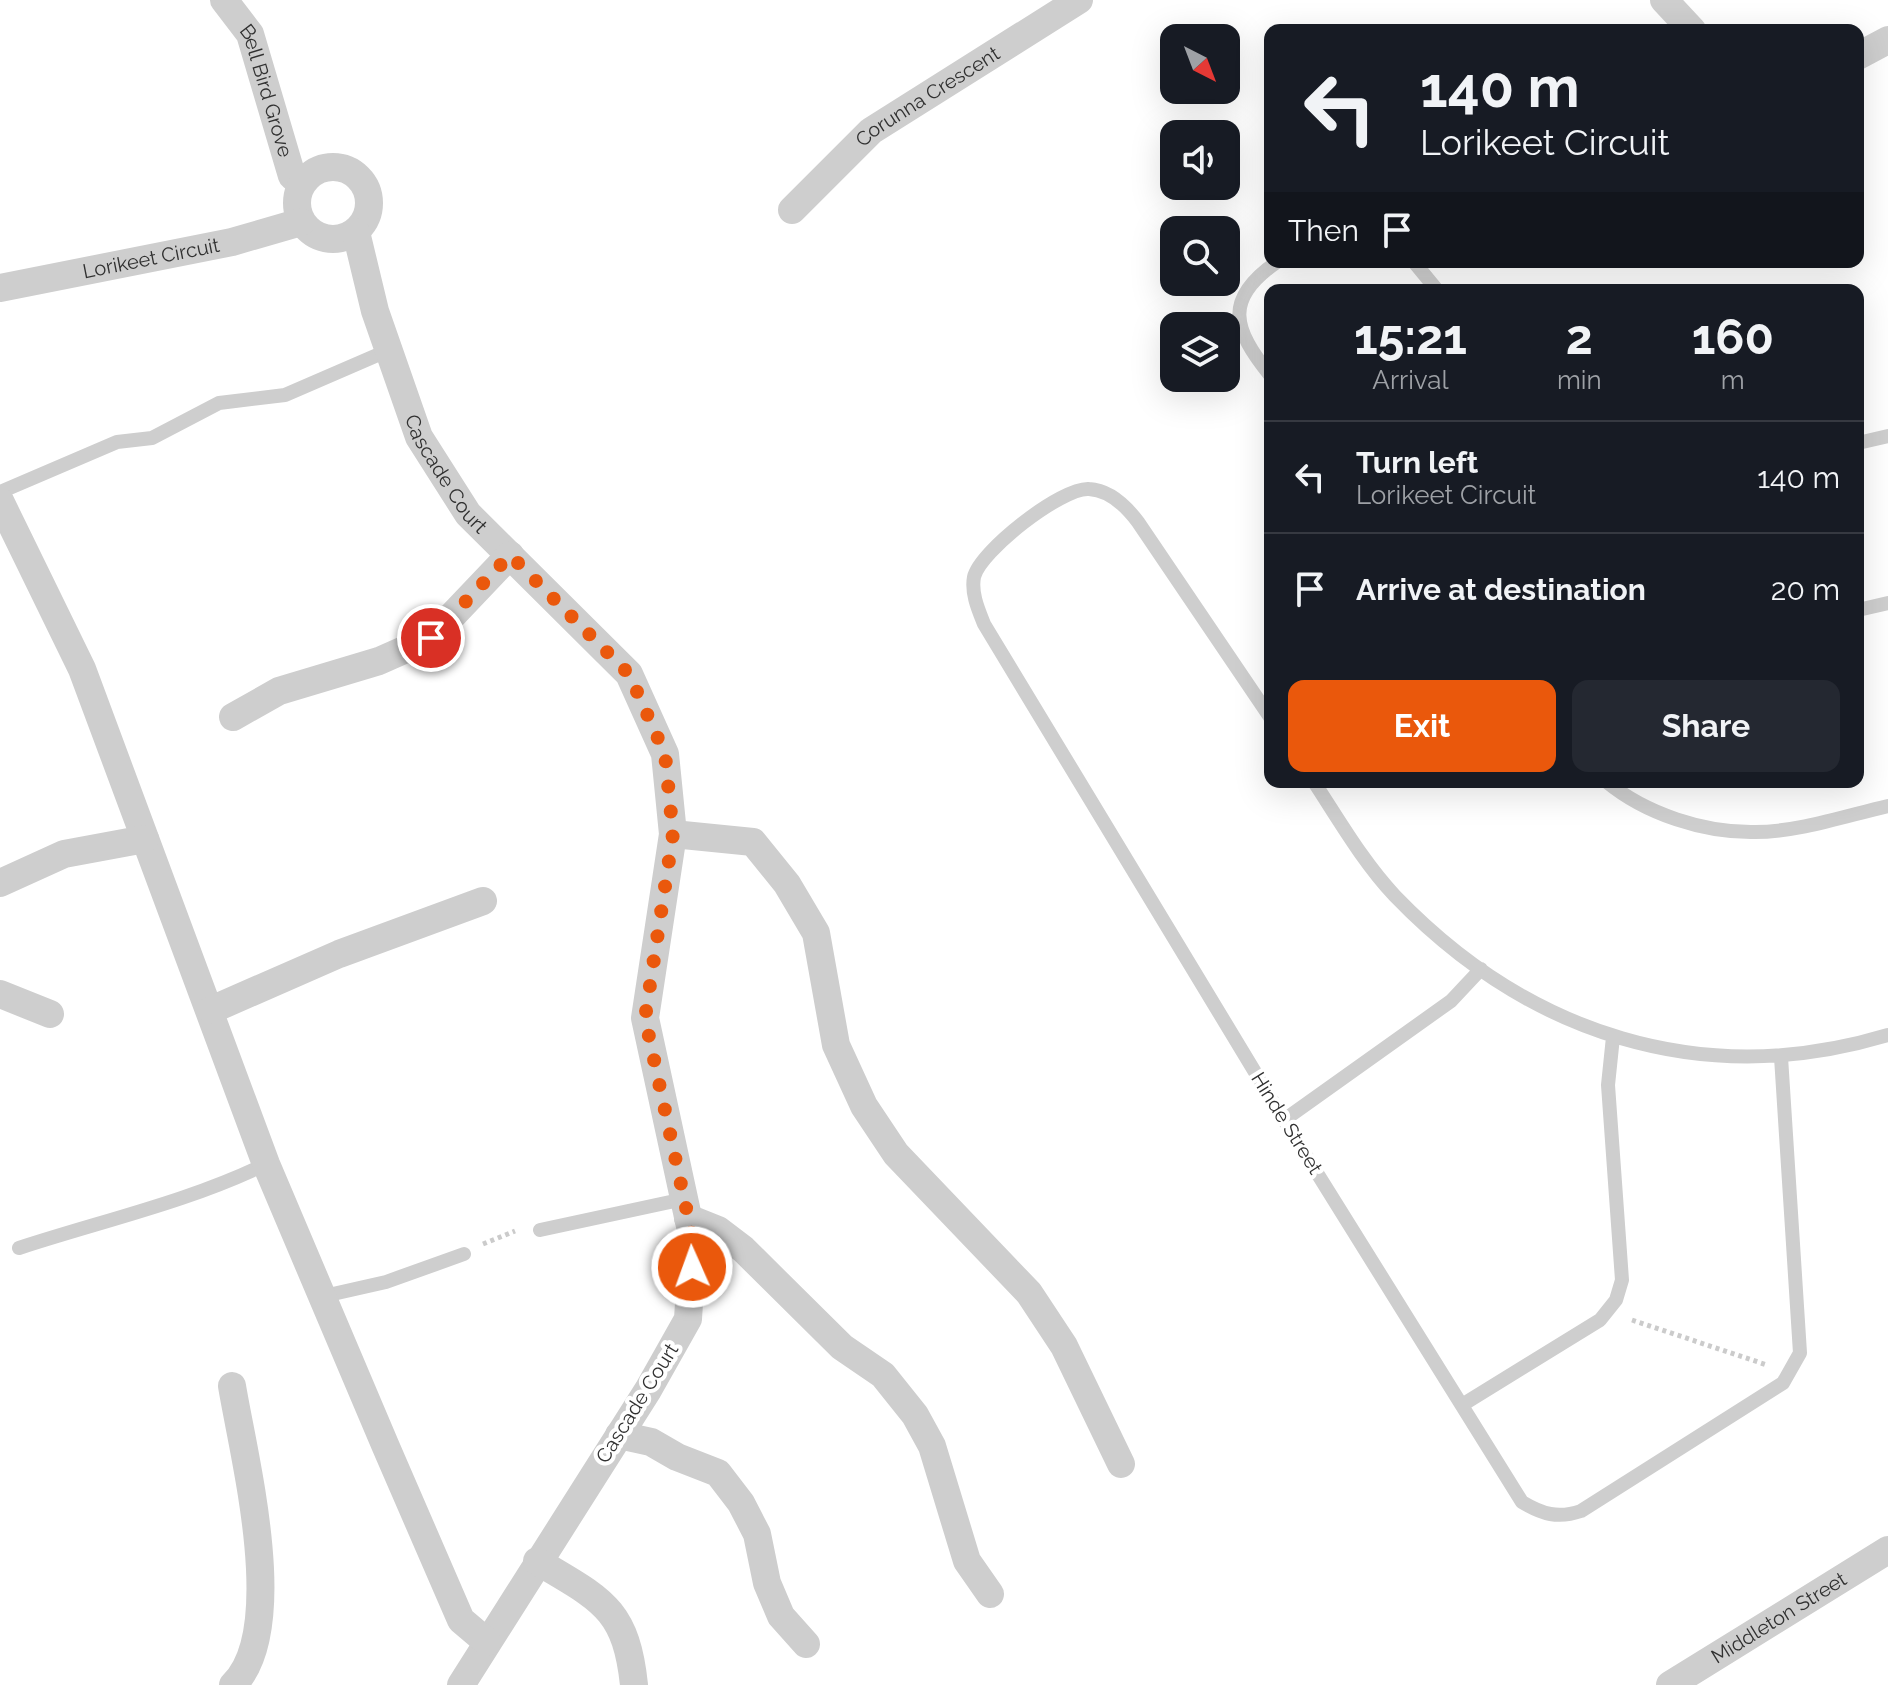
<!DOCTYPE html>
<style>
body{margin:0;font-family:Raleway,sans-serif;background:#242831;color:#f1f3f6;height:100vh;display:flex;flex-direction:column;font-size:30px;white-space:nowrap}
*{box-sizing:border-box;margin:0}
p{font-size:26px;color:#9ea1a6}
.icon{flex:none;width:44px;height:44px;fill:none;stroke:currentColor;stroke-width:2;stroke-linecap:round;stroke-linejoin:round}
.map{position:relative;flex:1;overflow:hidden}
.sheet{position:absolute;left:1264px;top:284px;width:600px;height:504px;display:flex;flex-direction:column;background:#171b24;border-radius:16px;box-shadow:0 8px 32px #0002}
.sheet>*{flex:none}
.top-card{position:absolute;left:1264px;top:24px;width:600px;height:244px;border-radius:16px;box-shadow:0 8px 32px #0002;background:#171b24;color:#f1f3f6;overflow:hidden}
.needle{width:52px;rotate:138deg}
.fabs{position:absolute;left:1160px;top:24px;display:grid;gap:16px}
.fabs a{display:grid;place-items:center;width:80px;height:80px;border-radius:16px;background:#171b24;box-shadow:0 8px 32px #0002;font-size:40px}
.pin{position:absolute;display:grid;place-items:center;width:68px;height:68px;color:#fff;margin:-34px;border:4px solid #fff;border-radius:50%;box-shadow:0 2px 8px #0007}
.me{position:absolute;width:88px;margin:-44px;rotate:358deg;stroke-linejoin:round;filter:drop-shadow(0 0 6px #0008)}
.turn{display:flex;align-items:center;gap:28px;height:168px;padding:0 24px;font-size:36px}
.turn .icon{width:104px;height:104px;stroke-width:2.5}
.turn b{display:block;font-size:56px;line-height:68px}
.then{display:flex;align-items:center;height:76px;padding:0 24px;background:#0003;gap:16px;font-size:30px}
.eta{display:flex;justify-content:space-evenly;align-items:center;height:136px;text-align:center}
.eta b{font-size:48px;font-weight:700;line-height:56px}
.primary-button{display:flex;gap:16px;margin-top:auto;padding:16px 24px}
.primary-button a{flex:1;height:92px;border-radius:16px;background:#ea580c;color:#fff;font-size:32px;font-weight:700;line-height:92px;text-align:center}
.primary-button a+a{background:#242831;color:#f1f3f6}
ul{padding:0;list-style:none}
li{display:flex;align-items:center;gap:24px;height:112px;padding:0 24px;border-top:2px solid #363941}
li div{flex:1}
li b{display:block;font-size:30px}
li em{font-style:normal}
.map>svg:first-child{display:block}
.lines{fill:none;stroke-linecap:round;stroke-linejoin:round}
.path{stroke:#cbcbcb;stroke-width:5;stroke-dasharray:4 4;stroke-linecap:butt}
.service{stroke:#cecece;stroke-width:14}
.minor{stroke:#cecece;stroke-width:28}
.route{stroke:#ea580c;stroke-width:14;stroke-dasharray:0 25.2}
.labels{text-anchor:middle;stroke-width:8;stroke-linejoin:round;paint-order:stroke}
.street-label{font-size:20px;fill:#313131;stroke:#fff}
</style>
<div class="map">
<svg width="1888" height="1685" viewBox="0 0 1888 1685">
<rect width="100%" height="100%" fill="#fff"/>
<g class="lines">
<path class="path" d="M483 1244 515 1231
M1632 1320 1767 1365"/>
<path class="service" d="M1414 262 1437 290
M1270 375C1233 329 1223 299 1277 262
M1858 443 1888 436
M0 492 117 442 152 438 219 403 285 395 389 350
M1858 610 1888 603
M1270 717 1138 522C1126 506 1110 490 1089 489 1062 487 980 551 974 577 971 593 978 609 984 624L1284 1120 1522 1502C1542 1514 1558 1519 1581 1511L1783 1383 1800 1353 1781 1057
M1314 782C1339 820 1363 862 1395 896 1528 1034 1702 1091 1888 1035
M1607 782C1646 814 1704 833 1755 832 1799 832 1845 816 1888 806
M1284 1120 1451 1001 1481 969
M540 1230 684 1199
M19 1248C101 1221 188 1202 266 1164
M324 1296 386 1282 464 1254
M1462 1405 1600 1320 1616 1300 1622 1280 1608 1085 1613 1037"/>
<g class="minor">
<path id="s1" d="M224 0 250 34 292 176 302 183"/>
<path d="M1664 0 1692 30"/>
<path d="M1858 56 1888 40"/>
<circle cx="333" cy="203" r="36"/>
<path id="s2" d="M792 210 871 131 1079 0"/>
<path id="s3" d="M356 232 375 311 419 437 468 514 629 674 665 754 673 834 645 1018 693 1240 688 1319 648 1390 461 1685"/>
<path id="s4" d="M0 288 232 242 301 222"/>
<path d="M0 501 82 669 266 1164 386 1447 461 1620 487 1642"/>
<path d="M233 717 279 691 379 661 431 638 510 555"/>
<path d="M673 834 753 842 787 884 816 933 836 1045 864 1106 896 1154 1029 1293 1064 1346 1121 1464"/>
<path d="M0 883 64 854 145 839"/>
<path d="M0 994 50 1014"/>
<path d="M211 1010 339 954 483 901"/>
<path d="M688 1218 718 1230 743 1249 842 1347 883 1375 915 1415 932 1446 967 1561 990 1594"/>
<path d="M232 1386C244 1458 289 1630 233 1685"/>
<path d="M619 1435 651 1442 677 1457 718 1473 741 1503 757 1534 767 1583 781 1616 806 1644"/>
<path d="M537 1561C600 1599 626 1607 634 1685"/>
<path id="s5" d="M1670 1685 1888 1550"/>
</g>
</g>
<g class="lines">
<path class="route" d="M431 638 510 555 629 674 665 754 673 834 645 1018 693 1240 692 1267"/>
</g>
<g class="labels">
<g class="street-label">
<text dy="7" stroke="none"><textPath href="#s1" startOffset="102">Bell Bird Grove</textPath></text>
<text dy="7" stroke="none"><textPath href="#s2" startOffset="178">Corunna Crescent</textPath></text>
<text dy="7" stroke="none"><textPath href="#s4" startOffset="154">Lorikeet Circuit</textPath></text>
<text dy="7" stroke="none"><textPath href="#s3" startOffset="260">Cascade Court</textPath></text>
<text transform="translate(1287 1123) rotate(58)" y="7">Hinde Street</text>
<text transform="translate(637 1403) rotate(-58)" y="7">Cascade Court</text>
<text dy="7" stroke="none"><textPath href="#s5" startOffset="128">Middleton Street</textPath></text>
</g>
</g>
</svg>
<div class="fabs">
<a><svg class="needle" viewBox="-14 -14 28 28"><path d="M0-13l5 13h-10z" fill="#e53935"/><path d="M0 13l5-13h-10z" fill="#9ea1a6"/></svg></a>
<a><svg class="icon" aria-label="sound" viewBox="0 0 24 24"><path d="M4 9h4l5-4v14l-5-4H4zM17 9q2 3 0 6"/></svg></a>
<a><svg class="icon" aria-label="search" viewBox="0 0 24 24"><circle cx="10" cy="10" r="6"/><path d="M15 15l6 6"/></svg></a>
<a><svg class="icon" aria-label="layers" viewBox="0 0 24 24"><path d="M12 4l9 5-9 5-9-5zM3 14l9 5 9-5"/></svg></a>
</div>
<div class="pin" style="left:431px;top:638px;background:#d93025"><svg class="icon" aria-label="arrive" viewBox="0 0 24 24"><path d="M6 21V4h12l-3 4 3 4H6"/></svg></div>
<svg class="me" style="left:692px;top:1267px" viewBox="-20 -20 40 40"><circle r="17" fill="#ea580c" stroke="#fff" stroke-width="3"/><path d="M0-11L8 9 0 5-8 9z" fill="#fff"/></svg>
<div class="top-card">
<div class="turn"><svg class="icon" aria-label="left" viewBox="0 0 24 24"><path d="M17 20v-9H6M10 6l-5 5 5 5"/></svg><div><b>140 m</b>Lorikeet Circuit</div></div>
<div class="then">Then<svg class="icon" aria-label="arrive" viewBox="0 0 24 24"><path d="M6 21V4h12l-3 4 3 4H6"/></svg></div>
</div>
<section class="sheet">
<div class="eta">
<div><b>15:21</b><p>Arrival</p></div>
<div><b>2</b><p>min</p></div>
<div><b>160</b><p>m</p></div>
</div>
<ul>
<li><svg class="icon" aria-label="left" viewBox="0 0 24 24"><path d="M17 20v-9H6M10 6l-5 5 5 5"/></svg><div><b>Turn left</b><p>Lorikeet Circuit</p></div><em>140 m</em></li>
<li><svg class="icon" aria-label="arrive" viewBox="0 0 24 24"><path d="M6 21V4h12l-3 4 3 4H6"/></svg><div><b>Arrive at destination</b></div><em>20 m</em></li>
</ul>
<div class="primary-button"><a>Exit</a><a>Share</a></div>
</section>
</div>
